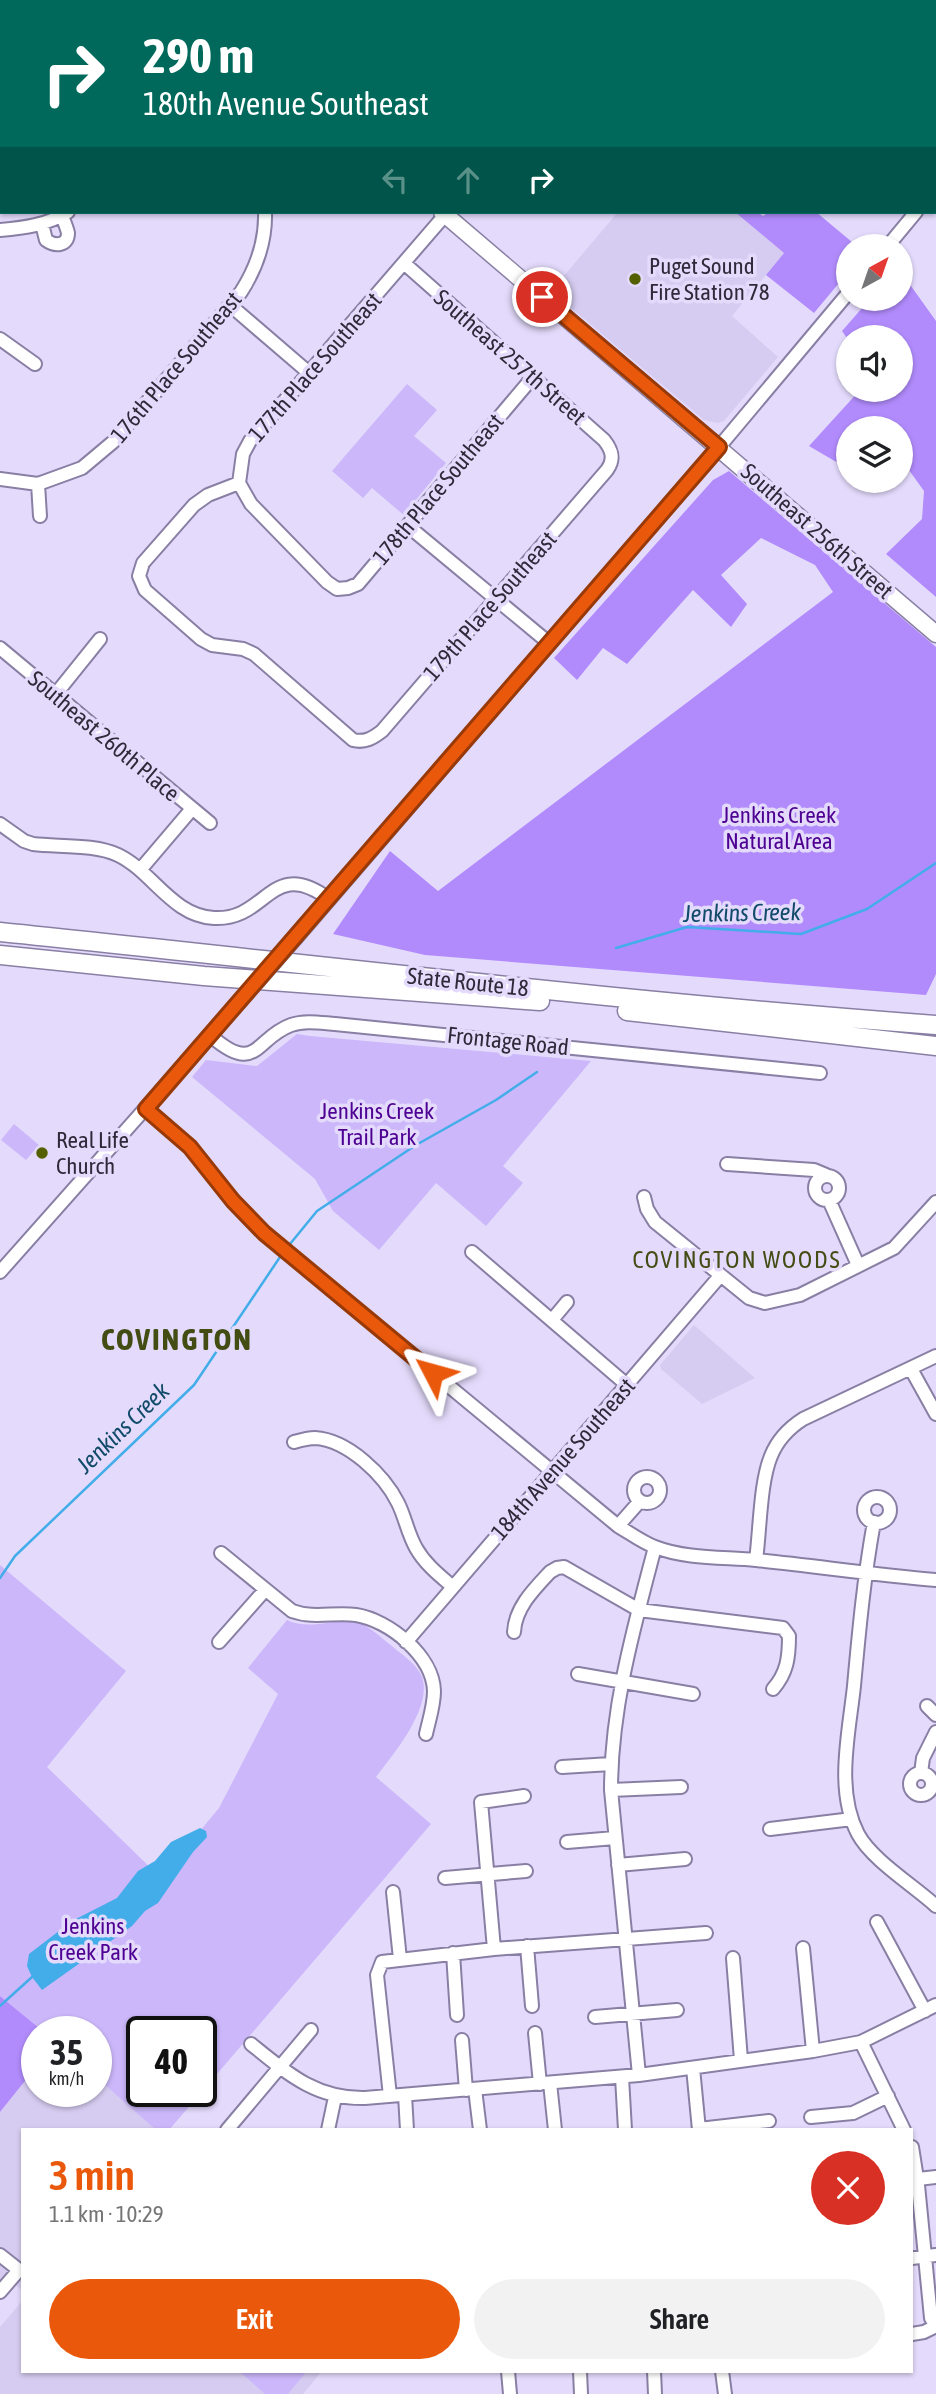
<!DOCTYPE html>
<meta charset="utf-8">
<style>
body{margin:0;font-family:"Asap Condensed",sans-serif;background:#f2f2f2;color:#202124;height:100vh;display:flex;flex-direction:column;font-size:26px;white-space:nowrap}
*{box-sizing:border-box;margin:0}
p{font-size:23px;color:#757577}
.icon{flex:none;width:38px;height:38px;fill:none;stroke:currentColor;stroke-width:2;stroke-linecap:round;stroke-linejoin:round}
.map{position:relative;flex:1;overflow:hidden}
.sheet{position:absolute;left:21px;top:2128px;width:892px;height:245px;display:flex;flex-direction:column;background:#fff;border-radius:0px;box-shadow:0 2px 5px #0004}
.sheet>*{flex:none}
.hud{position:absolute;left:0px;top:0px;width:936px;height:214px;box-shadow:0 2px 5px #0004;background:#00695c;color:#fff;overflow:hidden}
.needle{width:46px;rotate:40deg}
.tools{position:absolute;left:836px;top:234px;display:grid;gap:14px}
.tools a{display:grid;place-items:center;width:77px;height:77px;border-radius:50%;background:#fff;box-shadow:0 2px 5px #0004;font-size:35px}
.speed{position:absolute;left:21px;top:2016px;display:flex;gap:14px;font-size:35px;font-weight:700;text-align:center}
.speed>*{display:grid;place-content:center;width:91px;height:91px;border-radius:50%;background:#fff;box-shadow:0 2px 5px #0004;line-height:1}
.speed small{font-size:18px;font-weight:400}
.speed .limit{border:4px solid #111;border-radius:10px;background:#fff;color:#111}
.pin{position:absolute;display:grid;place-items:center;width:60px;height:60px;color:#fff;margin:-30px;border:4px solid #fff;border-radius:50%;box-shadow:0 2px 7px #0007}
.me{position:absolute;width:77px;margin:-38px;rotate:309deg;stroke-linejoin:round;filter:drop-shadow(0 0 5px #0008)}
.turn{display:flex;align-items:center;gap:24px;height:147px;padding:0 28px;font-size:32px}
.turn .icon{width:91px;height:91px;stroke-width:2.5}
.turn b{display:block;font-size:49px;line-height:60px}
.lanes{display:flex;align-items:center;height:66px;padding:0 28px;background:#0003;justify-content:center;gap:35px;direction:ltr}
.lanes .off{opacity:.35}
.round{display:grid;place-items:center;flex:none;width:74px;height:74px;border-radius:37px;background:#f2f2f2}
.summary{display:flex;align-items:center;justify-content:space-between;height:119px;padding:0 28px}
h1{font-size:42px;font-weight:600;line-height:52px;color:#ea580c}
.action{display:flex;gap:14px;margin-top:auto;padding:14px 28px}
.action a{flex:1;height:80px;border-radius:42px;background:#ea580c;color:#fff;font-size:28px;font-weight:600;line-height:80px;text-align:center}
.action a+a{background:#f2f2f2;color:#202124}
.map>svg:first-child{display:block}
.built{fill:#d6ccf1}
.green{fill:#cbb7fa;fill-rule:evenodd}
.forest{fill:#b18bfc}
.water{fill:#43adea}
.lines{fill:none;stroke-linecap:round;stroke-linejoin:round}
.stream{stroke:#43adea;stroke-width:2.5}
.minor-casing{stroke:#897fa4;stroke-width:16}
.major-casing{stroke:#897fa4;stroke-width:19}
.highway-casing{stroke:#897fa4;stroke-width:21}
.minor{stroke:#fff;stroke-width:12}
.major{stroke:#fff;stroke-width:16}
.highway{stroke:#fff;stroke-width:18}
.minor-bridge-casing{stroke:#897fa4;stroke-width:16;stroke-linecap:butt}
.minor-bridge{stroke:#fff;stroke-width:12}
.route-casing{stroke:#983908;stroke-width:18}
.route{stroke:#ea580c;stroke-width:12}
.poi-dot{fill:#546000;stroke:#e4dbfc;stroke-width:2.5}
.labels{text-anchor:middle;stroke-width:7;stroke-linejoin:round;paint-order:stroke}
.poi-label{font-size:23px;fill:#2f2a3a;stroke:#e4dbfc;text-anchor:start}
.street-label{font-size:23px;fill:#2f2a3a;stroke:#e4dbfc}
.park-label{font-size:23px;fill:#4d0091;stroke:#e4dbfc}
.water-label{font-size:24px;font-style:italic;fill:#124b6a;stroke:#e4dbfc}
.neighbourhood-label{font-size:24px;letter-spacing:2px;fill:#434c13;stroke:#e4dbfc}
.district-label{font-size:30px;font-weight:bold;letter-spacing:2px;fill:#434c13;stroke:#e4dbfc}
</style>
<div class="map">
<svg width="936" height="2394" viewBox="0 0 936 2394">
<rect width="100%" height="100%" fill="#e4dbfc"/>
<path class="built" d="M618 212H735L784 253 732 316 778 357 724 421 718 423 704 420 551 291Z
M694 1325 755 1378 702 1404 661 1369 660 1365Z
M37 2066V2091H96V2077L156 2130H23V2291L6 2277 0 2284V2112Z
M23 2300V2371H322L303 2394H0V2327Z"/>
<path class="green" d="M407 384 437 410 414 436 446 463 415 501 406 517 372 488 363 498 332 471Z
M297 1034 310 1036 591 1061 503 1166 523 1183 486 1226 436 1183 379 1250 333 1211 315 1179 192 1077 206 1060 257 1066Z
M14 1124 39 1145 26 1160 1 1140Z
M0 1565 126 1671 47 1767 161 1878 219 1808 278 1694 248 1668 287 1620C308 1630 329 1620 351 1621 366 1622 380 1637 392 1646 402 1655 417 1664 422 1677 433 1707 393 1755 376 1777L431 1824 169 2130H156L96 2077V2032H44L0 1996ZM142 2032H201V2091H142Z
M239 2371H307L288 2394H265Z"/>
<path class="forest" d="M735 212H757L763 216 769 212H816L858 247H849V271L814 313 766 275 784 253Z
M901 272 936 321V597L886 554 922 519 924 491 901 459V429H849V461L838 463 809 446 860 390H901V338H849V341L842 331 870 299H901Z
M729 471 936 647V974L926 995 425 955 333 934 390 851 438 891 833 592 815 565 761 538 721 575 747 604 731 627 693 590 627 664 603 648 577 680 554 658 713 480Z
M0 1996 44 2032H37V2066L0 2112Z"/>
<path class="water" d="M200 1828 206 1831 207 1837 193 1852 158 1903 145 1911 132 1926 42 1990 32 1977 27 1966 29 1954 72 1921 117 1898 138 1871 155 1861 171 1842Z"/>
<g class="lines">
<path class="stream" d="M616 948 687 927 801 934 867 909 936 863
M290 1244 317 1211 416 1145 496 1100 537 1072
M0 1578 15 1556 194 1385 280 1257
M0 2006 32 1977"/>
<defs>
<path id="minor" d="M89 0 91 2
M378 2 379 0
M0 133 2 134
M934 190 936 188
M42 224 46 240C54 246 68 247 68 233 67 228 64 221 62 216
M0 230C24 228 47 225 68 212
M887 247 916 212
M405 264 604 440C612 450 615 459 607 470L382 731C373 738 365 743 353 740L254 654 243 649 212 645 201 639 145 590 139 576 143 563 194 505 208 495 239 483 243 454 250 441 445 215
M230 305 308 372
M0 339 35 364
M0 479 38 484 82 468 113 442 241 292C257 267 266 242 265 212
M239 483 251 504 327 582 337 589 348 588 358 584 533 377
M38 484 40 516
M408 526 549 643
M0 648 210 823
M55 695 100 639
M0 824 24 841 33 844C58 847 95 844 118 855 152 871 172 916 214 918 268 921 270 856 329 899
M140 870 191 810
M297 937 719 447 849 292
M211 1036C257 1076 255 1038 291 1025 305 1020 321 1023 335 1024L820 1073
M146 1109 190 1147 233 1201 264 1233 618 1526C630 1533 642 1542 655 1547 686 1559 723 1557 756 1560 816 1566 875 1575 936 1580
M727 1164 814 1170 826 1175
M815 1188a12 12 0 1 1 24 0a12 12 0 1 1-24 0Z
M644 1197 647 1209 655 1222 749 1298 765 1303 800 1295 894 1248 936 1202
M829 1200 858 1265
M472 1252 627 1385
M0 1272 246 995
M552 1320 567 1302
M911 1369 936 1414
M294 1442C301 1440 308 1438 315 1438 348 1440 384 1475 398 1503 405 1517 408 1534 416 1548 425 1564 439 1575 453 1587
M634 1490a13 13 0 1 1 26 0a13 13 0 1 1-26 0Z
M864 1510a13 13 0 1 1 26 0a13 13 0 1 1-26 0Z
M874 1522C864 1577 859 1631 854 1686 849 1733 835 1790 858 1834 872 1860 913 1885 936 1906
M618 1526 640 1501
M221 1553 292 1611C314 1619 334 1612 356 1615 389 1620 433 1656 434 1691 434 1706 429 1720 426 1734
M756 1560C760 1531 760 1482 771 1456 777 1441 789 1428 803 1419L936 1356
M514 1632C515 1608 534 1589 550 1572L557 1568 564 1567 639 1610 783 1628 789 1636C789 1658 787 1673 773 1689
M219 1642 265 1590
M406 1642 720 1276
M578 1674 693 1694
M927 1706 936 1715
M562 1767 611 1764
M921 1773 923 1758 936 1732
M910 1784a11 11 0 1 1 22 0a11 11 0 1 1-22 0Z
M611 1790 681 1787
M770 1829 852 1819
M567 1842 615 1838
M618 1865 685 1859
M445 1878 526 1871
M393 1892 400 1959
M877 1922 925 2011
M527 1946 532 2006
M803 1948 813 2051
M494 1949 481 1802 524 1796
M453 1953 457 2015
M733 1958 741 2060
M595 2017 677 2010
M535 2033 540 2084
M462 2040 466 2090
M861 2042 904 2130
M251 2044C288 2074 316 2099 365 2098L639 2075 813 2051 861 2042 936 2005
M693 2068 699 2130
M639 2075 611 1790C611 1707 634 1627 655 1547
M622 2077 625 2130
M550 2083 555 2130
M475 2089 480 2130
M405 2095 407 2130
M390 2096 377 1975 382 1962 494 1949 706 1933
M811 2117 853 2113 888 2096
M699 2129 769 2121
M227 2130 311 2030
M328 2130 335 2097
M912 2147 918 2185 931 2318 935 2325
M918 2179 936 2177
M0 2255 19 2270 0 2292
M912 2258 936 2255
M912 2334 924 2332 936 2326
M508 2371 510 2394
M580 2371 581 2394
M654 2371 655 2394
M722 2371 725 2394"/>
<path id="major" d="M198 0 200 2
M442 212 936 634"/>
<path id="highway" d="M0 932C312 964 623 1002 936 1025
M0 955 204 976 540 1001
M627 1011 936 1046"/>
</defs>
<use href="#minor" class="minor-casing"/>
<use href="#major" class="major-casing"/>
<use href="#highway" class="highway-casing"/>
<use href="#minor" class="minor"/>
<use href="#major" class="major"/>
<use href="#highway" class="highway"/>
<defs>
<path id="minor-bridge" d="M246 995 297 937"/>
</defs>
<use href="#minor-bridge" class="minor-bridge-casing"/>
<use href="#minor-bridge" class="minor-bridge"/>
</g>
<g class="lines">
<defs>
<path id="route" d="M433 1373 264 1233 233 1201 190 1147 146 1109 719 447 542 297"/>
</defs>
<use href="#route" class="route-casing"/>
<use href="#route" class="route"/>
</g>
<g class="poi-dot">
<circle cx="635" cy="279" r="7"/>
<circle cx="42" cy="1153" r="7"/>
</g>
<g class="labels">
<g class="poi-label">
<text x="649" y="274">Puget Sound<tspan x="649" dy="26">Fire Station 78</tspan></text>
<text x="56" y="1148">Real Life<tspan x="56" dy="26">Church</tspan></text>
</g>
<g class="street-label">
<text transform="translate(510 357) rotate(41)" y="8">Southeast 257th Street</text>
<text transform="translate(176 367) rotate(-50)" y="8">176th Place Southeast</text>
<text transform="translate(315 367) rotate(-49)" y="8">177th Place Southeast</text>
<text transform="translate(438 489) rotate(-50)" y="8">178th Place Southeast</text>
<text transform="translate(817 531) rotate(41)" y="8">Southeast 256th Street</text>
<text transform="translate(490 606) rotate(-49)" y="8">179th Place Southeast</text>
<text transform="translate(104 736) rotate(40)" y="8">Southeast 260th Place</text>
<text transform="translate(468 982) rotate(6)" y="8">State Route 18</text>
<text transform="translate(508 1041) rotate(6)" y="8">Frontage Road</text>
<text transform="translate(563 1459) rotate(-49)" y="8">184th Avenue Southeast</text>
</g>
<g class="park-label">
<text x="779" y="823">Jenkins Creek<tspan x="779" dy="26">Natural Area</tspan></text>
<text x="377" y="1119">Jenkins Creek<tspan x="377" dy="26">Trail Park</tspan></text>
<text x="93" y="1934">Jenkins<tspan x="93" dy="26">Creek Park</tspan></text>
</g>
<g class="water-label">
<text transform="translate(742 913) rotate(-1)" y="8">Jenkins Creek</text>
<text transform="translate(123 1428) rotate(-44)" y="8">Jenkins Creek</text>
</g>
<g class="neighbourhood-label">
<text x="737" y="1268">COVINGTON WOODS</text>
</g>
<g class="district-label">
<text x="177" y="1350">COVINGTON</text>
</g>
</g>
</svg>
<div class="tools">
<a><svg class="needle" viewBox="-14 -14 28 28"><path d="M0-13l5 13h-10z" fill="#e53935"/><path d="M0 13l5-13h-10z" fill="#757577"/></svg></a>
<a><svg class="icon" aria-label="sound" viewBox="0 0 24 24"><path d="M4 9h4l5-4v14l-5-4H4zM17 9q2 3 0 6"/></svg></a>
<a><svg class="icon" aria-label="layers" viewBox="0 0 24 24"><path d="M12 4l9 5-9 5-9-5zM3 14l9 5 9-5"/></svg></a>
</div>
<div class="speed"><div>35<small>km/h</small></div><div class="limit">40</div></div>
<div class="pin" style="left:542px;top:297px;background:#d93025"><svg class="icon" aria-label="arrive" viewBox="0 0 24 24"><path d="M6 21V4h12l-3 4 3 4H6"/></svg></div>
<svg class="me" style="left:433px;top:1373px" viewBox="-20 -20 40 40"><path d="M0-17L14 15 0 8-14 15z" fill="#ea580c" stroke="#fff" stroke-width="4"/></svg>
<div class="hud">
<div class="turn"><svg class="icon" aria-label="right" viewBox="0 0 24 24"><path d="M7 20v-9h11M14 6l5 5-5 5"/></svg><div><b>290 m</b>180th Avenue Southeast</div></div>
<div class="lanes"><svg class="icon off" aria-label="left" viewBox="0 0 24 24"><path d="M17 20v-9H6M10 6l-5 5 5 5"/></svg><svg class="icon off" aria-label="ahead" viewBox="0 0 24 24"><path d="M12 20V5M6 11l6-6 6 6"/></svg><svg class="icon" aria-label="right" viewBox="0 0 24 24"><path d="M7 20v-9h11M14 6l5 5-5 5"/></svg></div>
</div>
<section class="sheet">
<div class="summary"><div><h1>3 min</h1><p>1.1 km · 10:29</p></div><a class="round" style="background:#d93025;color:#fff"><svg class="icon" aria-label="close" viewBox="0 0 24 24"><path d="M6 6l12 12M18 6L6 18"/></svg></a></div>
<div class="action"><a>Exit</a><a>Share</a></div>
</section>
</div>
